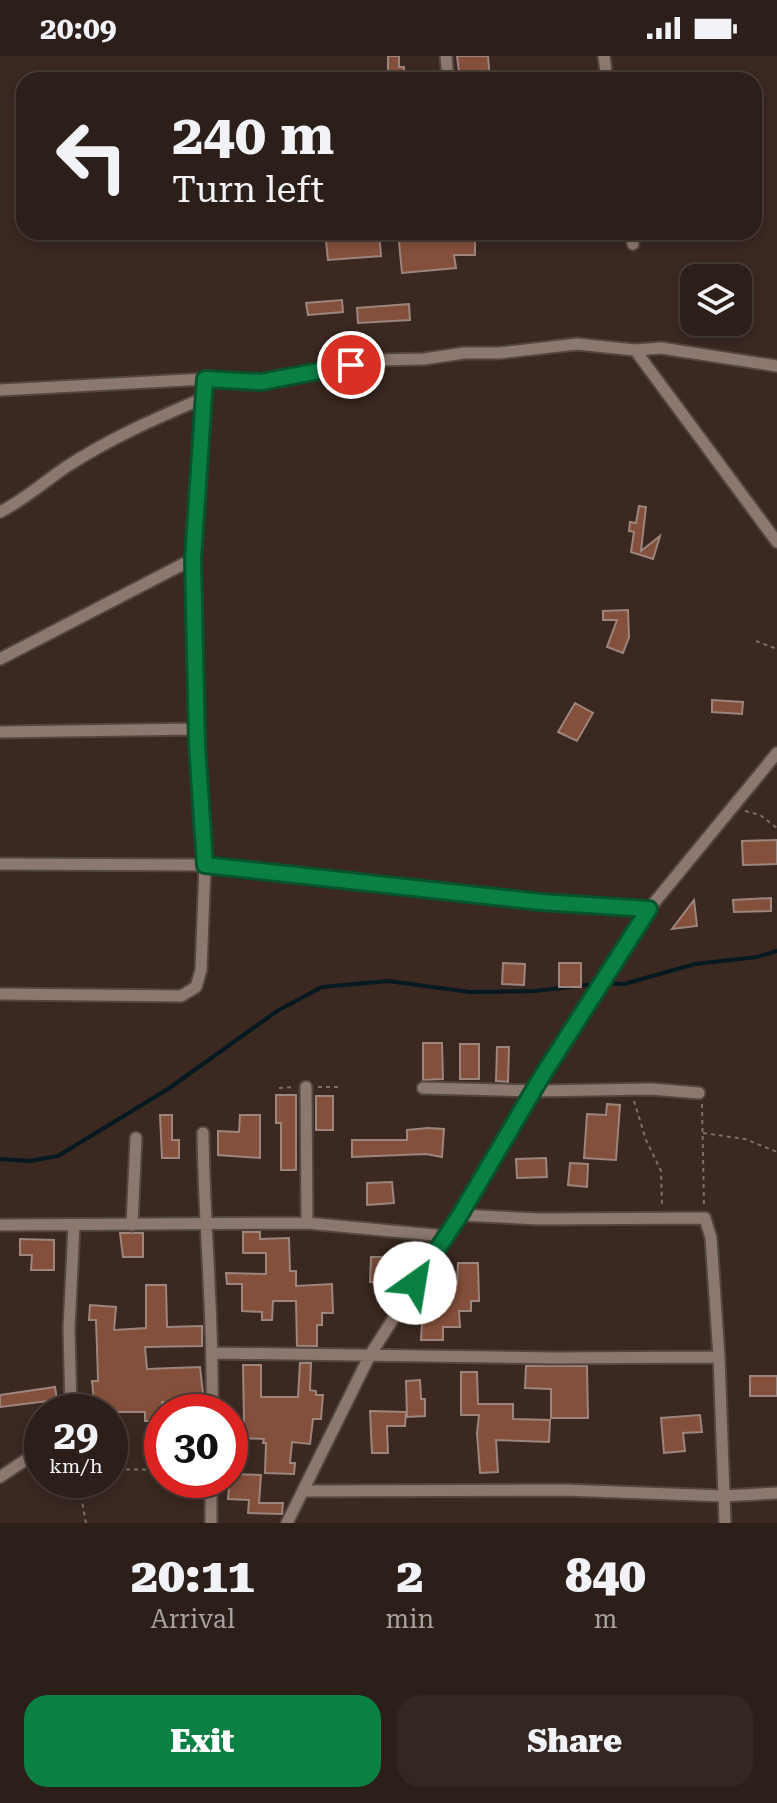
<!DOCTYPE html>
<style>
body{margin:0;font-family:"Roboto Serif",serif;background:#342722;color:#f1f3f6;height:100vh;display:flex;flex-direction:column;font-size:30px;white-space:nowrap}
*{box-sizing:border-box;margin:0}
p{font-size:26px;color:#a6a2a2}
.icon{flex:none;width:44px;height:44px;fill:none;stroke:currentColor;stroke-width:2;stroke-linecap:round;stroke-linejoin:round}
.map{position:relative;height:1467px;overflow:hidden}
.drawer{display:flex;flex-direction:column;background:#2c1e19;flex:1}
.drawer>*{flex:none}
.banner{position:absolute;left:16px;top:16px;width:746px;height:168px;border-radius:24px;box-shadow:0 4px 12px #0003,0 0 0 2px #483c38;background:#2c1e19;color:#f1f3f6;overflow:hidden}
.tools{position:absolute;left:680px;top:208px;display:grid;gap:16px}
.tools a{display:grid;place-items:center;width:72px;height:72px;border-radius:16px;background:#2c1e19;box-shadow:0 4px 12px #0003,0 0 0 2px #483c38;font-size:40px}
.speed{position:absolute;left:24px;top:1338px;display:flex;gap:16px;font-size:40px;font-weight:700;text-align:center}
.speed>*{display:grid;place-content:center;width:104px;height:104px;border-radius:50%;background:#2c1e19;box-shadow:0 4px 12px #0003,0 0 0 2px #483c38;line-height:1}
.speed small{font-size:20px;font-weight:400}
.speed .limit{border:12px solid #d22;background:#fff;color:#111}
.pin{position:absolute;display:grid;place-items:center;width:68px;height:68px;color:#fff;margin:-34px;border:4px solid #fff;border-radius:50%;box-shadow:0 2px 8px #0007}
.me{position:absolute;width:88px;margin:-44px;rotate:32deg;stroke-linejoin:round;filter:drop-shadow(0 0 6px #0008)}
.turn{display:flex;align-items:center;gap:28px;height:168px;padding:0 24px;font-size:36px}
.turn .icon{width:104px;height:104px;stroke-width:2.5}
.turn b{display:block;font-size:56px;line-height:68px}
.eta{display:flex;justify-content:space-evenly;align-items:center;height:136px;text-align:center}
.eta b{font-size:48px;font-weight:800;line-height:56px}
.primary-button{display:flex;gap:16px;margin-top:auto;padding:16px 24px}
.primary-button a{flex:1;height:92px;border-radius:24px;background:#0b8043;color:#fff;font-size:32px;font-weight:800;line-height:92px;text-align:center}
.primary-button a+a{background:#342722;color:#f1f3f6}
.status{display:flex;justify-content:space-between;align-items:center;height:56px;padding:0 40px;background:#2c1e19;direction:ltr}
.status svg{height:22px;fill:currentColor}
.map>svg:first-child{display:block}
.lines{fill:none;stroke-linecap:round;stroke-linejoin:round}
.stream{stroke:#041920;stroke-width:4}
.building{fill:#85503b;stroke:#9b857d;stroke-width:2}
.street-casing{stroke:#53453f;stroke-width:15}
.path{stroke:#7f6f68;stroke-width:2;stroke-dasharray:4 4;stroke-linecap:butt}
.street{stroke:#8d786f;stroke-width:11}
.route-casing{stroke:#07532c;stroke-width:20}
.route{stroke:#0b8043;stroke-width:14}
</style>
<div class="status"><b>20:09</b><svg viewBox="0 0 49 12"><path d="M0 12V9h3v3zM5 12V6h3v6zM10 12V3h3v9zM15 12V0h3v12zM26 1h20v11H26zM47 4h2v5h-2z"/></svg></div>
<div class="map">
<svg width="777" height="1467" viewBox="0 0 777 1467">
<rect width="100%" height="100%" fill="#3a2821"/>
<g class="lines">
<path class="stream" d="M0 1103 30 1105 58 1100 168 1033 277 955 322 931 388 925 470 936 535 935 603 927 624 928 695 908 757 901 777 895"/>
</g>
<path class="building" d="M388 0H399V11H404V24H388Z
M457 0H488L490 24H460Z
M325 176H379L381 200 328 204Z
M398 176H475V199H454L456 212 402 217Z
M342 244 343 256 308 259 306 247Z
M409 248 410 264 358 267 357 252Z
M639 450 646 451 641 495 660 480 653 503 631 496 634 476 629 475 630 466 636 467Z
M628 554 629 581 623 597 607 591 617 564H603V555Z
M712 644 743 646 742 658 712 656Z
M575 647 593 657 577 685 558 676Z
M777 784V808L743 809 742 785Z
M771 842V855L734 856 733 844Z
M694 844 697 870 672 873Z
M503 907 525 908 524 929 502 928Z
M559 907H581V931H559Z
M423 987H442L443 1023 423 1024Z
M460 988H479V1023H460Z
M497 991H509L508 1026 496 1025Z
M276 1039H296V1114H281V1067H276Z
M316 1040H333V1074H316Z
M607 1048 620 1049 616 1104 584 1102 587 1058 606 1059Z
M160 1059H172V1084H179V1102H162Z
M240 1059H260V1102L218 1099V1075L239 1076Z
M428 1072 444 1073 442 1101 426 1098 352 1101V1084H407V1074Z
M546 1102 547 1121 517 1122 516 1103Z
M570 1107 588 1108 587 1131 568 1129Z
M392 1126 394 1147 367 1149V1127Z
M243 1176H260V1183L289 1182 290 1215H296V1230L332 1228 333 1257H322V1269H317V1290H297L296 1245H273L272 1264H262V1256L242 1255V1228H227L226 1217 266 1218V1197H243Z
M120 1177H143V1201H123Z
M20 1183 54 1184V1214H31L32 1199H20Z
M371 1201H383V1210H387L386 1227 370 1226Z
M458 1207H478L479 1245H471V1255H459L460 1271H443V1284H421L422 1266H427L426 1253 441 1252 442 1227 457 1228Z
M146 1229H166L167 1271 202 1270V1290L145 1291 147 1313 200 1311 204 1346H162V1365H145V1356H95L92 1325H98L97 1292 96 1264H89L90 1249 116 1251 114 1274 146 1272Z
M300 1307H311L310 1334 316 1335V1339H323L321 1363H313L310 1388 292 1386 290 1407H295L294 1418 265 1417 266 1387H263L264 1383 238 1382 239 1365 244 1366 243 1309H261V1341H298Z
M526 1310H587L588 1362H551V1333L525 1332Z
M461 1316H477L478 1348H513V1363L550 1364 549 1386 496 1384 498 1416 480 1417 477 1377 479 1359H461Z
M750 1320H777V1340H750Z
M420 1324 421 1343H425V1360L407 1361 406 1325Z
M55 1331 57 1344 0 1351V1339Z
M370 1355 406 1356 405 1370H387L388 1397H372Z
M700 1359 702 1376 683 1377 685 1395 664 1397 661 1362Z
M230 1418 261 1419 259 1447H283L282 1458 248 1457 249 1444 228 1443Z"/>
<g class="lines">
<defs>
<path id="street" d="M446 0 448 24
M604 0 607 24
M632 176 633 188
M635 294 777 486
M0 334 205 323 261 326 375 304 424 303 464 297H499L577 288 635 294 661 292 777 310
M0 456C24 444 44 426 66 411 109 383 156 362 204 342
M0 603 193 503
M0 676 197 673
M0 808 205 809 541 846 649 853
M0 938 181 940 196 931 201 914 205 809 197 688 193 503 205 323
M306 1031 307 1167
M423 1032 536 1035 651 1033 699 1037
M203 1077C204 1170 214 1263 212 1356
M460 1159 540 1163 705 1162 711 1182 719 1301 725 1467
M0 1169 307 1167 445 1180
M132 1169 136 1082
M213 1297 554 1302 719 1301
M71 1356 69 1272 74 1170
M0 1421 42 1393
M211 1424V1467
M304 1435 565 1434 723 1440 777 1437
M287 1467 370 1299 460 1159 542 1020 631 881 649 853 777 697"/>
</defs>
<use href="#street" class="street-casing"/>
<path class="path" d="M756 585 777 593
M745 755 760 759 777 772
M318 1031H341
M279 1032 295 1031
M634 1045 646 1084 661 1115 662 1150
M702 1048 704 1149
M703 1077 745 1083 777 1096
M110 1413 162 1414
M78 1424 86 1467"/>
<use href="#street" class="street"/>
</g>
<g class="lines">
<defs>
<path id="route" d="M351 309 261 326 205 323 193 503 197 688 205 809 541 846 649 853 542 1020 460 1159 415 1227"/>
</defs>
<use href="#route" class="route-casing"/>
<use href="#route" class="route"/>
</g>
</svg>
<div class="tools">
<a><svg class="icon" aria-label="layers" viewBox="0 0 24 24"><path d="M12 4l9 5-9 5-9-5zM3 14l9 5 9-5"/></svg></a>
</div>
<div class="speed"><div>29<small>km/h</small></div><div class="limit">30</div></div>
<div class="pin" style="left:351px;top:309px;background:#d93025"><svg class="icon" aria-label="arrive" viewBox="0 0 24 24"><path d="M6 21V4h12l-3 4 3 4H6"/></svg></div>
<svg class="me" style="left:415px;top:1227px" viewBox="-20 -20 40 40"><circle r="19" fill="#fff"/><path d="M0-13L10 11 0 6-10 11z" fill="#0b8043"/></svg>
<div class="banner">
<div class="turn"><svg class="icon" aria-label="left" viewBox="0 0 24 24"><path d="M17 20v-9H6M10 6l-5 5 5 5"/></svg><div><b>240 m</b>Turn left</div></div>
</div>
</div>
<section class="drawer">
<div class="eta">
<div><b>20:11</b><p>Arrival</p></div>
<div><b>2</b><p>min</p></div>
<div><b>840</b><p>m</p></div>
</div>
<div class="primary-button"><a>Exit</a><a>Share</a></div>
</section>
